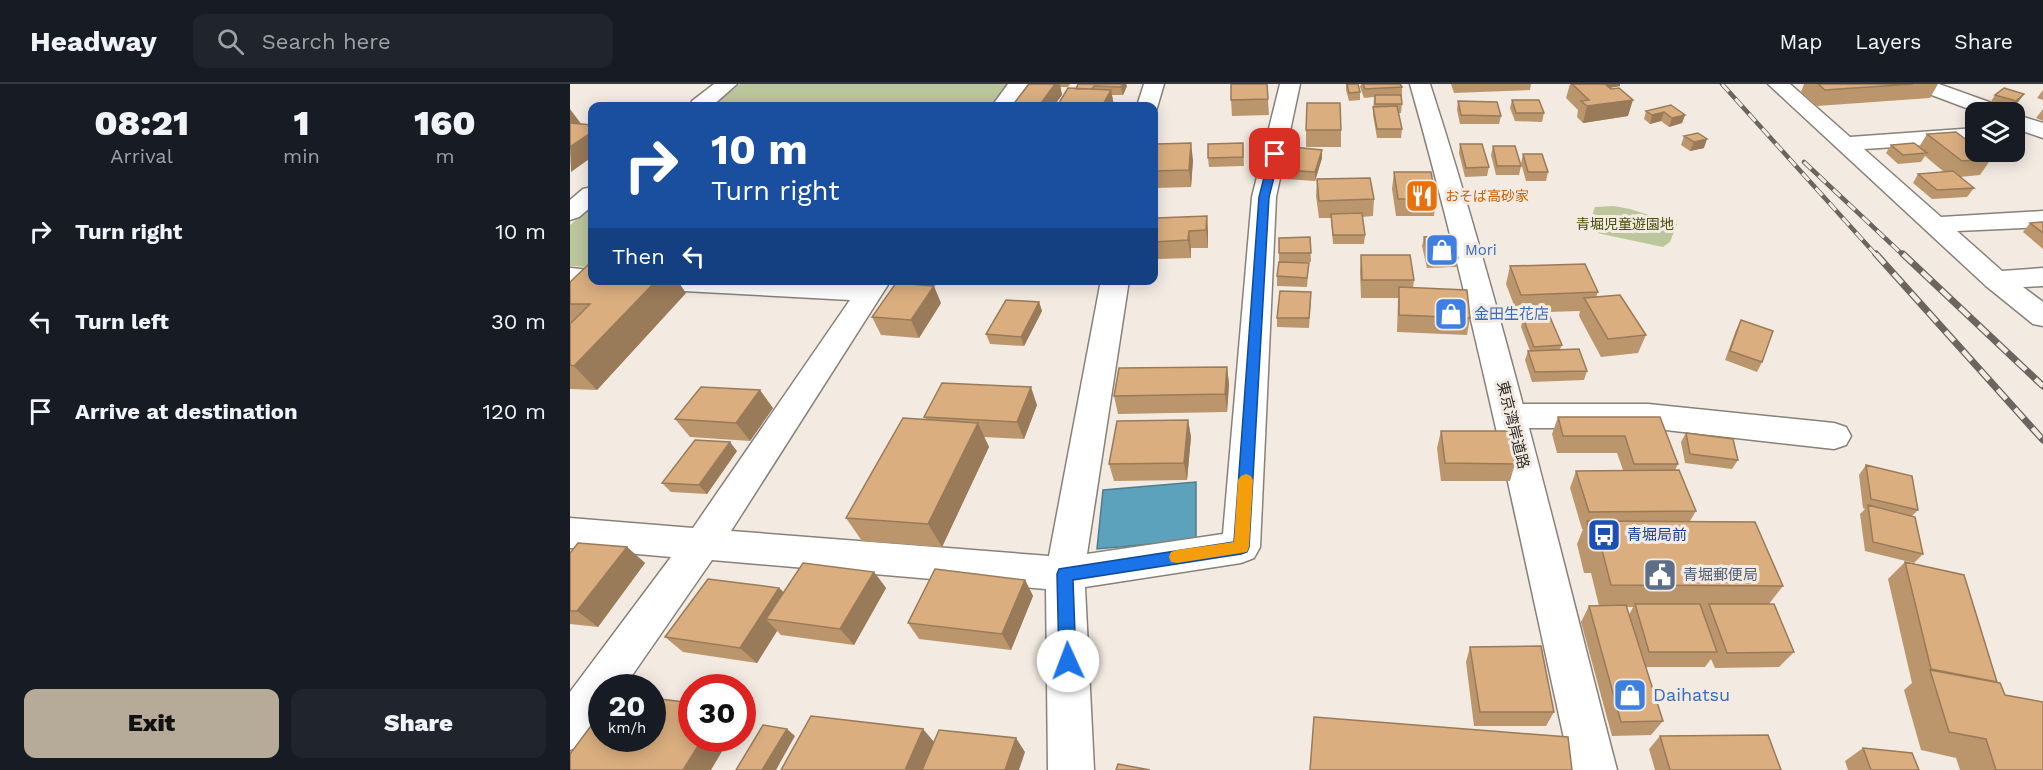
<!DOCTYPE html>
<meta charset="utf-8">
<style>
body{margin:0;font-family:"Work Sans","Noto Sans JP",sans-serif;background:#20242c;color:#f1f3f6;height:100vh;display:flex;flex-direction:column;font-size:22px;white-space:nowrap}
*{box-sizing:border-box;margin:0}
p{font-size:20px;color:#9ea1a6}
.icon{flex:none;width:33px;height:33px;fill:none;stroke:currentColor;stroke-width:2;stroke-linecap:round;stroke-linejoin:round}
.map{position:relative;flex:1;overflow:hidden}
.details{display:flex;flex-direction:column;background:#171b24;width:570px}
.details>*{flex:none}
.banner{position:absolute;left:18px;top:18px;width:570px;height:183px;border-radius:12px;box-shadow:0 3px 15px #0003;background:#1a4fa0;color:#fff;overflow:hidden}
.controls{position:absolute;left:1395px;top:18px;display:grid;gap:12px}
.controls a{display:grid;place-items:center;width:60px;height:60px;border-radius:12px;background:#171b24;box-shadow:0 3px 15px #0003;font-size:30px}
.speed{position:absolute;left:18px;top:590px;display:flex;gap:12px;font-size:30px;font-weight:700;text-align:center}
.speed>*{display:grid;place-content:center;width:78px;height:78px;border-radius:50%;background:#171b24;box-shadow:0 3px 15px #0003;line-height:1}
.speed small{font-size:15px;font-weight:400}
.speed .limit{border:9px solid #d22;background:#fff;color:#111}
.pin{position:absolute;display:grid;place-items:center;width:51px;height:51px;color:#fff;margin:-26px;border-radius:12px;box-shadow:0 3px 9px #0006}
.me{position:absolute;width:66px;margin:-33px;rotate:358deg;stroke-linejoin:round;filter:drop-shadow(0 0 4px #0008)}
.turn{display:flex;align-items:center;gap:21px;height:126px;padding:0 24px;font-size:27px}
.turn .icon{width:78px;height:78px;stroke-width:2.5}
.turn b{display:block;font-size:42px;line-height:51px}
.then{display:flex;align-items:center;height:57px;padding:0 24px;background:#0003;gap:12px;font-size:22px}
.eta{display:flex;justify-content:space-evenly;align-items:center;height:102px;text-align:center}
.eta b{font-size:36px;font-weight:800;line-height:42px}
.cta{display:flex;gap:12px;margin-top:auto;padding:12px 24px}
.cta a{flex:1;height:69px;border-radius:12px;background:#b6aa98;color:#111;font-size:24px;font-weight:800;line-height:69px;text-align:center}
.cta a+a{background:#20242c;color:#f1f3f6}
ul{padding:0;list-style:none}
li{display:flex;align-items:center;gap:18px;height:90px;padding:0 24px}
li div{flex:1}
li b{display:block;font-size:22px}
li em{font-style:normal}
header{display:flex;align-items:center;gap:36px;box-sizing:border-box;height:84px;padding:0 30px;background:#171b24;border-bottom:2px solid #363941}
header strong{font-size:28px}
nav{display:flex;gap:33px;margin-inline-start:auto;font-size:21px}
.search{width:420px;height:54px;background:#20242c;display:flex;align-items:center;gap:15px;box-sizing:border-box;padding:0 21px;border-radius:12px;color:#9ea1a6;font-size:22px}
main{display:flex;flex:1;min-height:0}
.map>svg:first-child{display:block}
.green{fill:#bcc69c}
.water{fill:#5ca2bc;stroke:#4d7d8f;stroke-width:1.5}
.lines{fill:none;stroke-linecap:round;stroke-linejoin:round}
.minor-casing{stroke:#888179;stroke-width:3}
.highway-casing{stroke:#888179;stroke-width:3}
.minor{fill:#fff;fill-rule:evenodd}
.highway{fill:#fff;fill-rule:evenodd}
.rail-far1-casing{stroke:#6a6560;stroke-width:4.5}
.rail-casing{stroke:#6a6560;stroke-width:7}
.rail-far1{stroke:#f3ebe2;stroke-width:3;stroke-dasharray:10;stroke-linecap:butt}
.rail{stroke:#f3ebe2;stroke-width:4.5;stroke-dasharray:13;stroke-linecap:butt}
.wall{fill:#bb966d;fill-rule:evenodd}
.shaded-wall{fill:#997a59}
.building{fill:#daae7f;stroke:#997a59;stroke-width:1.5}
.route{fill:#1a73e8;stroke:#114b97;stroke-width:1.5}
.slow{fill:#f59e0b}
.labels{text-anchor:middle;stroke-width:6;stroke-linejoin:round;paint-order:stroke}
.far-food-label{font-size:14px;fill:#c56008;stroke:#f3ebe2;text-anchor:start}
.far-park-label{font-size:14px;fill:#454f0b;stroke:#f3ebe2}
.shop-label{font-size:15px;fill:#366cbe;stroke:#f3ebe2;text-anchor:start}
.street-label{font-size:15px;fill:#2b2825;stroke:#f3ebe2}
.transit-label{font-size:15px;fill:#164399;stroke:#f3ebe2;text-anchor:start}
.service-label{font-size:15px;fill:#4e5e75;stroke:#f3ebe2;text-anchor:start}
.near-shop-label{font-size:18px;fill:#366cbe;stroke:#f3ebe2;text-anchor:start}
</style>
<header>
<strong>Headway</strong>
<div class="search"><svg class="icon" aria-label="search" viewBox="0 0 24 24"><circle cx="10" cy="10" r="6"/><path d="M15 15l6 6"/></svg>Search here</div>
<nav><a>Map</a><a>Layers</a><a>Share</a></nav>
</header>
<main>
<section class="details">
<div class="eta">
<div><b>08:21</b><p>Arrival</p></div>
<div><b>1</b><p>min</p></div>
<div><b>160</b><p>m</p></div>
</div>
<ul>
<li><svg class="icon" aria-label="right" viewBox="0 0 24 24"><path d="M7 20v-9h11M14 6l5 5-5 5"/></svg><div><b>Turn right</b></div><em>10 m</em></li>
<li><svg class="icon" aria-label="left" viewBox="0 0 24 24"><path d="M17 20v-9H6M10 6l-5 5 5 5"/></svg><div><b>Turn left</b></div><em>30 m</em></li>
<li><svg class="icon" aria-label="arrive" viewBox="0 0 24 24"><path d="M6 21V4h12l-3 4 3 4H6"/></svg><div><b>Arrive at destination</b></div><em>120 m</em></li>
</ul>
<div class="cta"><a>Exit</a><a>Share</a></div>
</section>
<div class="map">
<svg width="1473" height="686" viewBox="0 0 1473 686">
<rect width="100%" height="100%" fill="#f3ebe2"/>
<path class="green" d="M170 0H438L422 22H143Z
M22 122V183L0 182V141Z
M1044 122 1060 125 1107 140 1100 158 1093 163 1022 148 1020 137 1025 123Z"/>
<path class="water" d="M626 398V456L527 465 533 406Z"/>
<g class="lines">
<defs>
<path id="minor" d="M144 0H167L142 22H120L122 17Z
M438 0H458L442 22H422Z
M574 0H594L586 27H584V22H567Z
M710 0H730L706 113 690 463 684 474 671 479 515 503 524 686H478L476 505 142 476 54 603H32C32 634 33 652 0 666V608L101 473 0 464V434L123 444 280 216 76 205 66 202 63 196H250L292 199 294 196H321L161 447 479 472 531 196H559L517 470 653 450 682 113Z
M1198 0H1220L1280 53 1406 44V58L1294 65 1371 133 1473 127V143L1387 147 1432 187 1473 184V202L1453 203 1473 218V242L1463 240 1416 202Z
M1340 0H1369L1433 23 1436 28H1407L1343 4Z
M1444 30 1473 39V54L1444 44Z
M22 103V122L9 133 0 136V116L13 105Z
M0 184 22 186V196H34L32 200 22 203 0 202Z
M941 320H1078L1264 339 1276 343 1281 352 1276 361 1264 365 1078 344H941L929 340 925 332 929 324Z"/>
<path id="highway" d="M840 0H860C933 226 987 456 1047 686H1001C950 456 904 226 840 0Z"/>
</defs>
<use href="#minor" class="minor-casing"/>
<use href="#highway" class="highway-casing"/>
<use href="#minor" class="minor"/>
<use href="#highway" class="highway"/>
<defs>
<path id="rail-far1" d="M1152 0 1307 172
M1234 78 1334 172"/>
<path id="rail" d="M1306 170 1473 356
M1333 170 1473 302"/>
</defs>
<use href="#rail-far1" class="rail-far1-casing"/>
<use href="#rail" class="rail-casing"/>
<use href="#rail-far1" class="rail-far1"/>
<use href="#rail" class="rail"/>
</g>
<path class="wall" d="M459 0H500L498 3H490L492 11Z
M508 0H556L557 2 553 11H542L544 22H487L506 5Z
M697 0 699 31 662 32 661 16Z
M776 0H788L790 8V16L779 17 776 6Z
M791 0H830L832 3V20L831 29H828L832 45 831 54H807L803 31 804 13 794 14 790 3Z
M881 0H961L960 6 884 9Z
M1000 0H1050V2L1040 4 1058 32 1013 39 1007 33 1008 26 996 14Z
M1234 0H1368L1360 14 1247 22 1231 8Z
M1473 6V16L1467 14Z
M1454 10 1448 18 1440 26 1420 19 1425 11Z
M942 16 974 29 972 38 945 37 940 24Z
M888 17 931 32 929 40H890L887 26Z
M1473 25V37L1466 34Z
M1076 27 1115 31 1112 39 1099 43 1091 37 1080 40 1074 35Z
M736 46H771V63H736Z
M1357 50 1421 75 1410 91 1390 93 1404 104 1397 113 1362 115 1343 99 1348 90 1374 88 1355 72 1351 78 1328 80 1316 69 1321 61 1349 63Z
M1114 52 1134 64 1120 67 1111 61Z
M673 59 674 82 639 83 638 74Z
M890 60 919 83 917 92 895 93 889 69Z
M923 62 951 82 949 91H926L921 71Z
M953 70 978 88 976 97H956L951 79Z
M752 74 745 97 715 95V86Z
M623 76 621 103 585 104 584 93V81Z
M824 88 866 115 864 132H826L822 105Z
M747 95 804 115 803 132 792 133 795 151 794 160H763L761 134H749L746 112Z
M637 132 638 149V164H621V174L587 175 584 158Z
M1473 138V165L1453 148 1460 139Z
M740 153 741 178H720L739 179 737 203 707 202V192L709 178V154Z
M854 153 888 174 886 183 857 184 852 162Z
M791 171 844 196 843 204 900 234 897 251 827 248 828 214H791L790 188Z
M940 182 1028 208 1026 213 1076 251 1068 269 1031 273 1009 232 1010 227 947 229 936 200Z
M0 198 116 209 27 306 0 305Z
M741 217 739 244 707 243V234Z
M469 218 472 227 454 262 420 260 416 250Z
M371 219 349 254 311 251 302 233Z
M953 234 992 261 990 265 1017 287 1014 296 962 298 955 276 958 267H960L951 243Z
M1171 236 1192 278 1187 288 1155 276 1166 246Z
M657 283 659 300 657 328 548 330 544 312Z
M467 321 454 355 414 353 419 363 372 463 292 457 276 434 356 335 354 333Z
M203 324 180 357 120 353 105 335Z
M988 333H1090L1108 380 1105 386 1126 427 1120 437 1213 502 1199 520 1224 568 1209 583 1145 584 1141 575 1135 583H1076L1093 637 1081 651 1042 652 1011 538 1019 522H1029L1021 489H1014L1007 460 1013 445H1012L1000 404 1006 387 1053 386 1047 369H987L982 350ZM1057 523H1063L1059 531Z
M618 336 621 353 617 396 544 397 539 380Z
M871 347 945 380 940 397H871L867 364Z
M1116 349 1168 376 1162 385 1115 379 1111 358Z
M167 367 137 410 101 408 92 399Z
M1296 381 1348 426 1342 432 1353 470 1344 479 1295 467 1290 430 1295 425 1293 424 1289 391Z
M57 463 75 479 28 543 0 540V469Z
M1335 478 1427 598 1435 611 1473 686H1390L1386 674 1351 666 1334 606 1342 599 1318 495Z
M304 488 316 504 284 561 211 551 207 547 187 579 113 568 95 553 209 504 214 508Z
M455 496 463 512 441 566 349 555 338 539Z
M900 563 984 628 976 642H904L896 578Z
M1090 652 1211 686H1085L1079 665Z
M1293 664 1349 686H1278L1275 677Z"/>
<path class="shaded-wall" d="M485 0H490L492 11 484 22H469Z
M553 0H556L557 2 553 11 551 3Z
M1028 0H1050V2L1026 6Z
M541 6 544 22H532Z
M1454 10 1448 18 1440 26 1446 17Z
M1063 16 1058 32 1013 39 1017 22Z
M0 25 12 41 0 49Z
M1094 28 1091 37 1080 40 1082 31Z
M1115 31 1112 39 1099 43 1102 34Z
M22 48V73L1 88 0 63Z
M1137 55 1134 64 1120 67 1124 58Z
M621 59 623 76 621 103 619 86Z
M752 66V74L745 97V88Z
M637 132 638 149V164L636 146Z
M619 147 621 164V174L618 156Z
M87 196H107L116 209 27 306 4 282Z
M364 202 371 219 349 254 341 236Z
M469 218 472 227 454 262 451 253Z
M657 283 659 300 657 328 655 310Z
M461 303 467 321 454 355 447 338Z
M190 306 203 324 180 357 166 339Z
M618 336 621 353 617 396 614 379Z
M408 339 419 363 372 463 358 440Z
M160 358 167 367 137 410 129 401Z
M57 463 75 479 28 543 7 527Z
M304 488 316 504 284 561 270 545Z
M455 496 463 512 441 566 432 550Z
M209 504 224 520 196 535 207 547 187 579 170 564Z
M217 645 225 652 206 686H192Z
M353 645 365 659 353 686H335Z
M133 654H160L141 686H113Z
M446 654 455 668 449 686H435Z"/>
<path class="building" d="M459 0H485L469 22H442Z
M508 0H553L551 3 524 2 522 5H506Z
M661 0H697L698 15 661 16Z
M777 0H788L790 8 779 9Z
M793 0H830L832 3 795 5Z
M1002 0H1035L1041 5 1049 4 1063 16 1017 22 1011 17 1019 16Z
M1248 0H1343L1255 6Z
M498 4 541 6 532 22H487Z
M1434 4 1454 10 1446 17 1425 11Z
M805 11H831L832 20H805Z
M942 16H969L974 29H946Z
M888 17 927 18 931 32 891 31Z
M737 19H770L771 46H736Z
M1101 21 1115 31 1102 34 1094 28 1082 31 1076 27Z
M827 22 832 45H807L803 23Z
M0 39 22 41V48L0 63Z
M1386 48 1406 63V68H1412L1421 75 1392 77 1357 50Z
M1128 49 1137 55 1124 58 1114 52Z
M621 59 619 86 584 87 586 60Z
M673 59V73L638 74V60Z
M1344 59 1357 69 1333 71 1321 61Z
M890 60H912L919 83 896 84Z
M923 62H945L951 82H927Z
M723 63 752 66 745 88 715 86Z
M953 70H972L978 88H958Z
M1383 87 1404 104 1367 106 1348 90Z
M824 88H861L866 115H828Z
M800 94 804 115 749 117 747 95Z
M792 129 795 151H763L761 130Z
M637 132 636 146 619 147 618 156 584 158 586 134Z
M1473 138V149L1460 139Z
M882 152 888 174 858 175 854 153Z
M740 153 741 169H709V154Z
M791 171H840L844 196H792Z
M709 178 739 179 737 194 707 192Z
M1015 180 1028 208 951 211 940 182Z
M18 181H22V196H87L4 282 0 281V240L20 220H0V198Z
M326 199 364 202 341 236 302 233Z
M829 203 897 206 900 234 829 231Z
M710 207 741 208 739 234H707Z
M1050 211 1076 251 1038 255 1014 214Z
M436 216 469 218 451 253 416 250Z
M980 233 992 261 964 263 953 234Z
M1171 236 1203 247 1192 278 1160 267Z
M1009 265 1017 287 965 288 958 267Z
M657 283 655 310 544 312 549 284Z
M372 299 461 303 447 338 354 333Z
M131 303 190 306 166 339 105 335Z
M988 333H1090L1108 380H1064L1055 352H993Z
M333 334 408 339 358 440 276 434Z
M618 336 614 379 539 380 547 337Z
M871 347H938L945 380 875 379Z
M1116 349 1163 355 1168 376 1120 370Z
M125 356 160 358 129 401 92 399Z
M1296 381 1342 392 1348 426 1301 415Z
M1109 386 1126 427 1019 428 1006 387Z
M1298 421 1345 433 1353 470 1303 458Z
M1017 437 1185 438 1213 502 1041 501 1032 466H1024Z
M8 459 57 463 7 527H0V469Z
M1335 478 1394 491 1427 598 1361 585Z
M233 479 304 488 270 545 196 535Z
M365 485 455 496 432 550 338 539Z
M138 495 209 504 170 564 95 553Z
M1065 520H1130L1147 568H1079Z
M1139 520H1204L1224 568 1157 569Z
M1056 521 1093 637 1051 638 1019 522Z
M971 562 984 628H910L900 563Z
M1360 586 1430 599 1435 611 1473 618V686H1426L1416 655 1379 648Z
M82 614 122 619V654H133L113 686H0V670L32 627V654H82Z
M241 632 353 645 335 686H211Z
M744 633 998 653 1002 686H740Z
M193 641 217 645 192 686H166Z
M369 646 446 654 435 686H352Z
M1198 651 1211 686H1100L1090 652Z
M1293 664 1342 669 1349 686H1301Z
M548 680 580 686H546Z"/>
<path class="route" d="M705 67 710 70 699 113 679 463 677 468 671 470 503 496 506 577 504 583 498 585 491 583 489 577 487 490 489 485 664 458 689 113 700 70Z"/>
<path class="slow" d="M676 390 681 392 683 396 679 463 677 468 607 479 601 478 599 473 601 468 607 466 664 458 668 396 671 392Z"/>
<defs>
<symbol id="restaurant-square" viewBox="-11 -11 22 22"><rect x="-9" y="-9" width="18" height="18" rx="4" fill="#e8710a" stroke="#f3ebe2"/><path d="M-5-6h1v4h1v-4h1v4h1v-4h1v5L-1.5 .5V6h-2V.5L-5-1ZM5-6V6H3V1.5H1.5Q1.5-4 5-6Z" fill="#fff"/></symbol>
<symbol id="shop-square" viewBox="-11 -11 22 22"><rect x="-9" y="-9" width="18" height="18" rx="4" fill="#3f7fe0" stroke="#f3ebe2"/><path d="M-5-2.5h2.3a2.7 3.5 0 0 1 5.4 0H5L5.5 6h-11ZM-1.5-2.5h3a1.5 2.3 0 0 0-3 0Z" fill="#fff"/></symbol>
<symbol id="bus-square" viewBox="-11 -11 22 22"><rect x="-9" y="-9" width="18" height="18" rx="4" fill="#1a4fb4" stroke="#f3ebe2"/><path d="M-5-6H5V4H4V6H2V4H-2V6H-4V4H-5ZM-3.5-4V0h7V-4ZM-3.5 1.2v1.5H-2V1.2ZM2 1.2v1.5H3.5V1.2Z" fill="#fff"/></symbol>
<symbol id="civic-square" viewBox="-11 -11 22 22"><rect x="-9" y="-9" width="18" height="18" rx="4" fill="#5c6f8a" stroke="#f3ebe2"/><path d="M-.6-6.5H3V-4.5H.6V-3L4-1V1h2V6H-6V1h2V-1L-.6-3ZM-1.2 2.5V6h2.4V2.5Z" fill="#fff"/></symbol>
</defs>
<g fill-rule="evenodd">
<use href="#restaurant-square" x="833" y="93" width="38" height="38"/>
<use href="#shop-square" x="853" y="147" width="38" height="38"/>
<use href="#shop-square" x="862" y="211" width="38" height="38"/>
<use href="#bus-square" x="1015" y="432" width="38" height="38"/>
<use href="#civic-square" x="1071" y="472" width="38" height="38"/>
<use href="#shop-square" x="1041" y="592" width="38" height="38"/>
</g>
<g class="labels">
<g class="far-food-label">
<text x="875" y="117">おそば高砂家</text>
</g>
<g class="far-park-label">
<text x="1055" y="145">青堀児童遊園地</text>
</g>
<g class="shop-label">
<text x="895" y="171">Mori</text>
<text x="904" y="235">金田生花店</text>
</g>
<g class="street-label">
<text transform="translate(943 341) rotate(76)" y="5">東京湾岸道路</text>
</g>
<g class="transit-label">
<text x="1057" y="456">青堀局前</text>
</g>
<g class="service-label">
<text x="1113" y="496">青堀郵便局</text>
</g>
<g class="near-shop-label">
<text x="1083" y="617">Daihatsu</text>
</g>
</g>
</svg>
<div class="controls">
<a><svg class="icon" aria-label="layers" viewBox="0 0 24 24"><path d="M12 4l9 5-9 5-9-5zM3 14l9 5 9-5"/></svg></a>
</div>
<div class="speed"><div>20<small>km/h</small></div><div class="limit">30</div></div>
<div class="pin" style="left:705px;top:70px;background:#d93025"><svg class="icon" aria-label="arrive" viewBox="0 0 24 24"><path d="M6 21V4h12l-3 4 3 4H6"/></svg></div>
<svg class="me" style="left:498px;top:577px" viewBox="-20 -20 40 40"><circle r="19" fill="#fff"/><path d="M0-13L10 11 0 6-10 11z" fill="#1a73e8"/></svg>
<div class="banner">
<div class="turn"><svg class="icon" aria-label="right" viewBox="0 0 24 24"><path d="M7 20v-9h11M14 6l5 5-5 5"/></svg><div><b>10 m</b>Turn right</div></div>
<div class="then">Then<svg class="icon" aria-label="left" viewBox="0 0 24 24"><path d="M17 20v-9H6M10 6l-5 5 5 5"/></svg></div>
</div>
</div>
</main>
